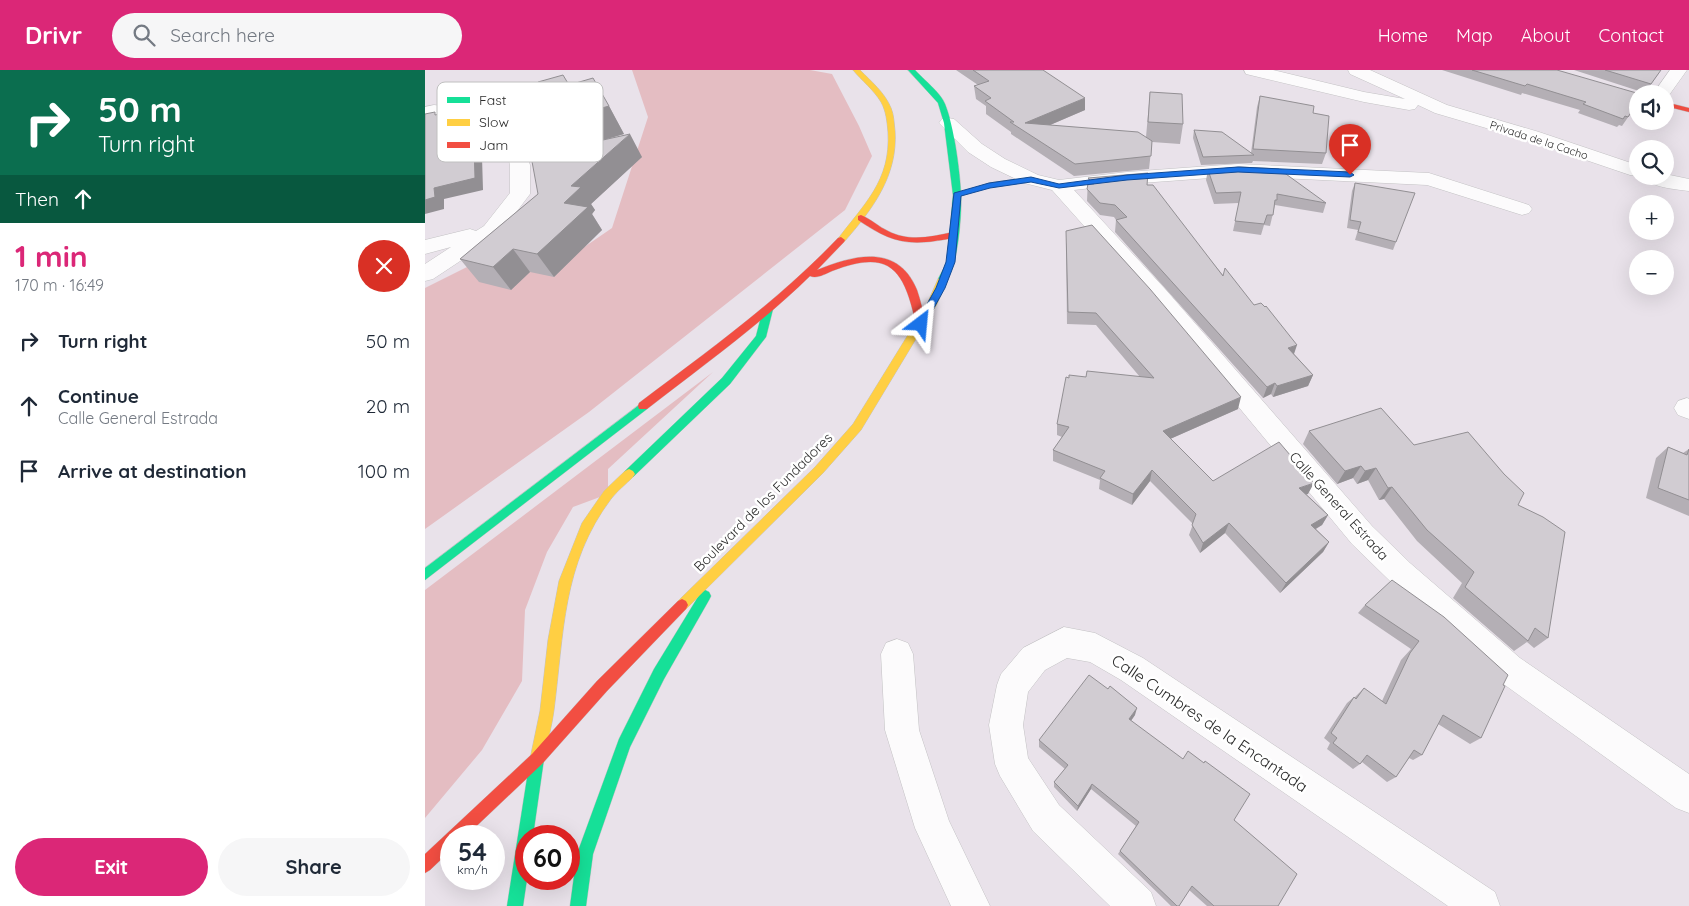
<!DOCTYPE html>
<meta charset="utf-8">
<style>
body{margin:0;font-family:Quicksand,sans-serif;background:#f6f6f7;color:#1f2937;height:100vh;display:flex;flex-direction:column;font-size:19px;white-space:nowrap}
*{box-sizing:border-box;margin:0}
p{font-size:16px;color:#747a83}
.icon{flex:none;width:28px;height:28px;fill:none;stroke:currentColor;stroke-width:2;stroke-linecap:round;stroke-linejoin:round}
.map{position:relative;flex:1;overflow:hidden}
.panel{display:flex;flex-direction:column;background:#fff;width:425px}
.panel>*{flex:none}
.guide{background:#0b6e4f;color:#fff;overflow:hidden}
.fabs{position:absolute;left:1204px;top:15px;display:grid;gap:10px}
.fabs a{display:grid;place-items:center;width:45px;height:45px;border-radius:50%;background:#fff;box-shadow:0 5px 20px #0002;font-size:25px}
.speed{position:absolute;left:15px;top:755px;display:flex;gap:10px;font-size:25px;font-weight:700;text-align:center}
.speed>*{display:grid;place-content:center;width:65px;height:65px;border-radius:50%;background:#fff;box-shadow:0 5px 20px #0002;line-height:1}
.speed small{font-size:12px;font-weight:400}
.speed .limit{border:8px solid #d22;background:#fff;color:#111}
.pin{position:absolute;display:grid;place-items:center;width:42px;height:42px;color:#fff;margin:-51px -21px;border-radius:50% 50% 50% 0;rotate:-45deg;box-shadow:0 0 5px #0007}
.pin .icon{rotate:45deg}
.me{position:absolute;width:55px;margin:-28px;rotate:29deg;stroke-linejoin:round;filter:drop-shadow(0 0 4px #0008)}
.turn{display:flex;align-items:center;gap:18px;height:105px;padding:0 15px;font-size:22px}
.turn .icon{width:65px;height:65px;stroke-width:2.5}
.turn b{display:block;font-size:35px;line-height:42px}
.then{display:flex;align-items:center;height:48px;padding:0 15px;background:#0003;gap:10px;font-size:19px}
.round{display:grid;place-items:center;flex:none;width:52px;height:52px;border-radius:26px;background:#f6f6f7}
.summary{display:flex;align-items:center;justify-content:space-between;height:85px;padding:0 15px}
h1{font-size:30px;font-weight:800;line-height:38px;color:#db2777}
.button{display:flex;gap:10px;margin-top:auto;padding:10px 15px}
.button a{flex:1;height:58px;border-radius:30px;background:#db2777;color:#fff;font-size:20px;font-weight:800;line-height:58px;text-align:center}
.button a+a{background:#f6f6f7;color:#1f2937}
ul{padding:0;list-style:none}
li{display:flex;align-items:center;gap:15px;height:65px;padding:0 15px}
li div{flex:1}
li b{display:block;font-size:19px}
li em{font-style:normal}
header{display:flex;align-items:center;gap:30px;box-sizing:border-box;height:70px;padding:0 25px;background:#db2777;color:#fff}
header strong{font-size:24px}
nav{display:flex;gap:28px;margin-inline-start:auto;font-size:18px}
.search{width:350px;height:45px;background:#f6f6f7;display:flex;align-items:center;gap:12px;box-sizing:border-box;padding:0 18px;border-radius:28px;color:#747a83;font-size:19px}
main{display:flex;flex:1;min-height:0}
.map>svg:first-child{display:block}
.green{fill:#e4bdc2}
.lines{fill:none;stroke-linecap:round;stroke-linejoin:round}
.street-casing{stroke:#c3c2c4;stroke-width:1}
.fast-casing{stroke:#c3c2c4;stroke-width:1}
.slow-casing{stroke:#c3c2c4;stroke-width:1}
.jam-casing{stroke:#c3c2c4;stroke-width:1}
.street{fill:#fcfbfc;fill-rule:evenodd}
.fast{fill:#16e098;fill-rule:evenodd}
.slow{fill:#ffcf43;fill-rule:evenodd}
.jam{fill:#f24e42;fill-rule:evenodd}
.wall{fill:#b4afb5}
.shaded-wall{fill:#928f93}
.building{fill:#d1ccd2;stroke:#928f93}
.route{fill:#1a73e8;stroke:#114b97}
.labels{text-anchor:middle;stroke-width:5;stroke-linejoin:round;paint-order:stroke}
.far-street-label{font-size:11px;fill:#2c2c2c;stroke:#fff}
.street-label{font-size:14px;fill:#2c2c2c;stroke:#fff}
.near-street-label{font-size:16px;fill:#2c2c2c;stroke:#fff}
.key{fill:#fff;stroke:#c0c0c0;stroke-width:1}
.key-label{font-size:14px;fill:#2c2c2c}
</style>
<header>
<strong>Drivr</strong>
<div class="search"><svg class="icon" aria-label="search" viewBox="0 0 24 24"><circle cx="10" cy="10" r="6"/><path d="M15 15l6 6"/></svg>Search here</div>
<nav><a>Home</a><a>Map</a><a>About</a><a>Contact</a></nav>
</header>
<main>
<section class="panel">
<div class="guide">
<div class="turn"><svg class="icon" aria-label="right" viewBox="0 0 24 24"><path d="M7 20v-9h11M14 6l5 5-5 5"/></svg><div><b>50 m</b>Turn right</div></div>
<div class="then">Then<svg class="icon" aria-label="ahead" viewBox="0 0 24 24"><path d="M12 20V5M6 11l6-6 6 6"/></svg></div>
</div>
<div class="summary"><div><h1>1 min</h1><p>170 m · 16:49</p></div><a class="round" style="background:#d93025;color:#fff"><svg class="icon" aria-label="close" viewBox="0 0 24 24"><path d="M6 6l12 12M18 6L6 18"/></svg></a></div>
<ul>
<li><svg class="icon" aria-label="right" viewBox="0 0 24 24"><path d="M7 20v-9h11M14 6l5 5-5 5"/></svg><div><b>Turn right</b></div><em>50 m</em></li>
<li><svg class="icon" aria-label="ahead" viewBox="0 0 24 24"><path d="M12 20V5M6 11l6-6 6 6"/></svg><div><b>Continue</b><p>Calle General Estrada</p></div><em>20 m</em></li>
<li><svg class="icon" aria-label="arrive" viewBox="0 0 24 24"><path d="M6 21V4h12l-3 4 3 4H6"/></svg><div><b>Arrive at destination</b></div><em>100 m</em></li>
</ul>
<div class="button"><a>Exit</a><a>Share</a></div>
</section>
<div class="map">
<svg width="1264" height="836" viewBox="0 0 1264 836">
<rect width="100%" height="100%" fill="#e9e2ea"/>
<path class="green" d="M207 0H385L407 4 434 56 447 86 420 140 164 342 0 459V218L42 197 136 193 187 158 223 47Z
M288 302 183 399V424L148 437 122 482 100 540 97 611 57 680 0 748V520Z"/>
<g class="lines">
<defs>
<path id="street" d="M819 0H848L939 22 980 29 925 4 923 0H945L1022 35 1114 62 1212 95V106H1214L1205 105 1102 70 1010 43 993 35 990 39 984 40 939 32 821 4Z
M1245 0H1262L1242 28H1240V24H1228Z
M9 35 58 41 92 58 105 95V124L73 166 8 209 0 211V194L26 177 0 184V170L45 159 51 161 59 156 85 123V95L78 65 48 50 9 45 0 47V37Z
M523 48 529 49 557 74 580 89 613 105 634 110 702 102 813 94 1004 103 1104 135 1107 139 1104 143 1097 145 1002 115 813 106 702 114 649 120 741 220 947 456 985 493 1095 588 1264 704V743L1251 738 1073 610 965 511 927 474 725 230 627 120 599 113 566 97 543 82 514 53 517 49Z
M1240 104 1264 109V121C1250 119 1226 118 1218 106H1240Z
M1262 328 1264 329V349L1253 345 1249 338 1253 331Z
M639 557 670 563 718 588 1070 822 1075 836H1023L696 610 665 592 642 588 620 600 603 622 598 655 603 688 634 735 726 822 731 836H685L608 761 575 706 570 694 564 655 572 615 576 604 598 578Z
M472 569 483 573 488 584 494 660 524 751 565 836H526L490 758 460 660 456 584 461 573Z"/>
<path id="fast" d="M483 0H490C498 9 516 23 520 34 529 56 535 101 536 125 537 141 533 206 518 212L513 209 522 192 528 125 519 53 513 33Z
M343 236 348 239 341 267 305 314 208 407H200L198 404 200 401 297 308 331 266 338 239Z
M218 332 223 336 222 339 0 510V498Z
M280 520 284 522 286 526 284 530 239 609 205 677 168 784 161 836H145L152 784 194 669 229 599 276 522Z
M112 682 117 684 119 689 108 766H101L102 809 98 836H82L105 689 107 684Z"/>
<path id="slow" d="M428 0H435C446 11 460 23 466 38 469 45 469 53 470 61 473 106 447 140 419 172L416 173 412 170C439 134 466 111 463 62 462 51 461 41 456 32 448 19 437 11 428 0Z
M606 107H609V111L565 117 532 127 528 125 564 113Z
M518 206 523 209 512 234 436 360 398 403 261 539 257 541 253 539 251 535 253 531 390 397 428 354 502 234 513 209Z
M204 399 208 401 210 404 208 407C201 414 192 421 186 429 137 494 139 564 129 640 127 656 122 673 119 689L117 694 112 696 107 694 105 689 115 641 123 570 134 511 157 453 179 421 200 401Z"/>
<path id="jam" d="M1240 32 1264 38V42L1240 36Z
M436 145C446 149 454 157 463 161 484 172 506 167 528 162L532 165C527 169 517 170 510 171 477 176 460 168 433 150V146Z
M416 167 420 170 419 172 392 200C429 185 473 173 492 220 496 231 498 243 501 254L499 256H493L491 254C479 200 466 178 407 201 400 204 392 209 385 206 335 255 277 296 222 339H214L213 336 214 333C283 281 353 231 413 168Z
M257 529 261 531 263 535 261 539 182 621 117 694 41 766H26V780L5 800 0 803V784L107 684 172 611 253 531Z"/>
</defs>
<use href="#street" class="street-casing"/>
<use href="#fast" class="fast-casing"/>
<use href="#slow" class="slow-casing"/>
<use href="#jam" class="jam-casing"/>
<use href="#street" class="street"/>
<use href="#fast" class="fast"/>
<use href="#slow" class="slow"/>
<use href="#jam" class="jam"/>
</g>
<path class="wall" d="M531 0H618L660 40 625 55 721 67 725 22 758 54 755 74 727 72 724 99 649 106 586 64V62L561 44V36L551 29 549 16 553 15Z
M1017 0H1132L1212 34 1197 56 1194 55 1192 57 1153 43 1155 40 1097 23 1096 25Z
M1149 0H1236L1219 24H1215L1217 22Z
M144 15 184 36 199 64 175 71 217 87 166 134 170 140 167 144 177 160 129 207 105 202 86 220 54 212 35 189 113 124 166 73 136 69 120 42Z
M835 26 888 43 901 83 897 94 828 91 827 93 776 95 768 68 769 60 826 83 832 37Z
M783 100 901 133 898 143 850 135 845 156 839 155 836 165 808 161 814 133 789 134 781 110Z
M663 108 722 115 798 205 888 305 883 316 848 327 846 324 838 328 690 162 691 150 689 147 675 145 662 131Z
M930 113 971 172 968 180 930 170 933 160 922 158 927 121Z
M641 173 813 339 745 369 788 411 883 424H881L903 445 897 455 891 459 904 472 898 482 855 523 800 463 775 483 764 465 768 454 725 411 707 435 674 419 675 410 628 391V380L637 367 632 365V354L661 307H715L671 255 642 254Z
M884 361 989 375 1093 435 1123 568 1109 578 1102 572 1089 581 1028 528 1037 513 992 471 959 429 954 430 943 410 932 414 928 408 912 414 878 374Z
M1243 377 1258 383 1264 379V446L1221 428 1231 388Z
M940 535 1078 615 1056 668 1045 674 1013 654 997 685 988 690 984 688 971 707 962 712 937 692 935 694 928 699 902 679 905 673 899 668 922 633 929 627H930L939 618 957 631 976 590 986 579 933 543Z
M710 645 706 651 809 750 853 836H782L764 820 754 836H746L693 784 711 756 666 719 652 741 629 717V712L640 699 614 677V670Z"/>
<path class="shaded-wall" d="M660 28V40L604 64 600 53Z
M184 36 199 64 168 73 152 45Z
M53 50 61 62 71 83 57 87 58 120 19 129V139L0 144V130L9 118Z
M205 64 217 87 166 134 170 140 167 144 177 160 129 207 112 184 139 133 146 116Z
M88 179 105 202 86 220 68 197Z
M872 275 868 287 863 278Z
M888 305 883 316 848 327 852 316Z
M850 313 846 324 838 328 842 317Z
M816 327 813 339 736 373 738 361Z
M936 396 928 408 912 414 920 401Z
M951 398 943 410 932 414 940 401Z
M727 400 725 411 707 435 708 424Z
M889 413 883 424 869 429 874 418Z
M967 417 959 429 954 430 963 418Z
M903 445 897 455 880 465 886 455Z
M804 453 800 463 775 483 778 473Z
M904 472 898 482 855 523 861 513Z
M712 638 710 645 702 656 704 649Z
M667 714 666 719 652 741 653 736Z"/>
<path class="building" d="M548 0H618L660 28 600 53 713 62 727 71 726 86 650 94 585 52H589L560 31 566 28 549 16 564 11Z
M1047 0H1132L1215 24H1212V34L1203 47 1200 46 1198 49 1158 34 1161 32 1102 14 1100 16Z
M1180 0H1236L1226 14Z
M138 5 144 15 168 8 184 36 152 45 120 42 107 20 116 18 113 12Z
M1220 17H1224L1219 24H1218L1220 23Z
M725 22 757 24 758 54 723 52Z
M835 26 889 36 888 43 904 46 901 83 828 79Z
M32 40 53 50 63 72 49 75 50 108 9 118 10 127 0 130V44L10 42V45Z
M769 60 797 62 829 85 778 87Z
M205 64 146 116 156 117 139 133 163 137 112 184 88 179 68 197 35 189 113 124 106 86Z
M815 97 854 99 901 133 852 124V130H850L848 145H842L839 154 810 151 816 122 791 123 783 100Z
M723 103 722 115H728L798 206 800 198 829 235 836 233 840 237 841 236 872 275 863 278 888 305 852 316 850 313 842 317 691 150 702 147 690 135 675 133 662 119 663 114H669L663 108Z
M930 113 990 123 971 172 933 162 936 152 925 150Z
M667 155 725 219 816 327 738 361 788 411 854 372 889 413 874 418 903 445 886 455 904 472 861 513 804 453 778 473 767 455 771 444 727 400 708 424 675 408 680 401 628 380 644 357 632 354 641 307 644 308V305L661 307 662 301 729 308 671 243 643 242 641 161Z
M956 338 989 375 1043 362 1079 404 1099 423 1093 435 1118 447 1140 462 1123 568 1110 558 1103 571 1040 517 1049 502 1002 460 967 417 963 418 951 398 940 401 936 396 920 401 884 361Z
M1243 377 1262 385 1264 379V430L1233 418Z
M967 510 1019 547 1083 605 1078 615 1080 616 1056 668 1018 645 997 685 989 680 971 707 942 685 935 694 908 673 912 668 906 663 929 627 931 629 939 618 961 634 985 583 994 571 940 535Z
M664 605 683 619 685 616 712 638 704 649 758 689 763 681 779 693 780 691 825 724 809 750 872 804 853 836H789L767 816 754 836H752L695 781 714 752 667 714 653 736 629 712 643 695 614 670Z"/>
<path class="route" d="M813 97 925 102 929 105 925 107 813 102 702 110 634 118 606 112 565 118 536 126 530 192 520 218 499 256H492L491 254 511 218 521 192 529 123 564 113 606 107 634 114 702 105Z"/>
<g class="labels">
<g class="far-street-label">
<text transform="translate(1114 70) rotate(18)" y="4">Privada de la Cacho</text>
</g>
<g class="street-label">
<text transform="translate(338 432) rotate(-45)" y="5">Boulevard de los Fundadores</text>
<text transform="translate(914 436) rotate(48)" y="5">Calle General Estrada</text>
</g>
<g class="near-street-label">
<text transform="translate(785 653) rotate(34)" y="6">Calle Cumbres de la Encantada</text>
</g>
</g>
<rect x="12" y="12" width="166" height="80" rx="8" class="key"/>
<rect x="22" y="27" width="23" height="6" fill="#16e098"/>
<rect x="22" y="49" width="23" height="7" fill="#ffcf43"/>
<rect x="22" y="72" width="23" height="6" fill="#f24e42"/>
<g class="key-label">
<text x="54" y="35">Fast</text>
<text x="54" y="57">Slow</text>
<text x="54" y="80">Jam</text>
</g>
</svg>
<div class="fabs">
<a><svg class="icon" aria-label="sound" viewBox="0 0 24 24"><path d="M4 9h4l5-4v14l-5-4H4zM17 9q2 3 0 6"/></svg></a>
<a><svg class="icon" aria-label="search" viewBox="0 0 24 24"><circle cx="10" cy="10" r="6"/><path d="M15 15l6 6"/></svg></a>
<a>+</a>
<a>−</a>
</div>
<div class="speed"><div>54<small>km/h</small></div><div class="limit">60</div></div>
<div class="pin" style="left:925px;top:105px;background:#d93025"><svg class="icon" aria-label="arrive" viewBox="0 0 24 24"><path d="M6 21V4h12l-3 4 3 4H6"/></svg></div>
<svg class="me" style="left:496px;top:254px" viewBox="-20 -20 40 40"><path d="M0-17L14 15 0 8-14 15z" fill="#1a73e8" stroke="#fff" stroke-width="4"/></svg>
</div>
</main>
